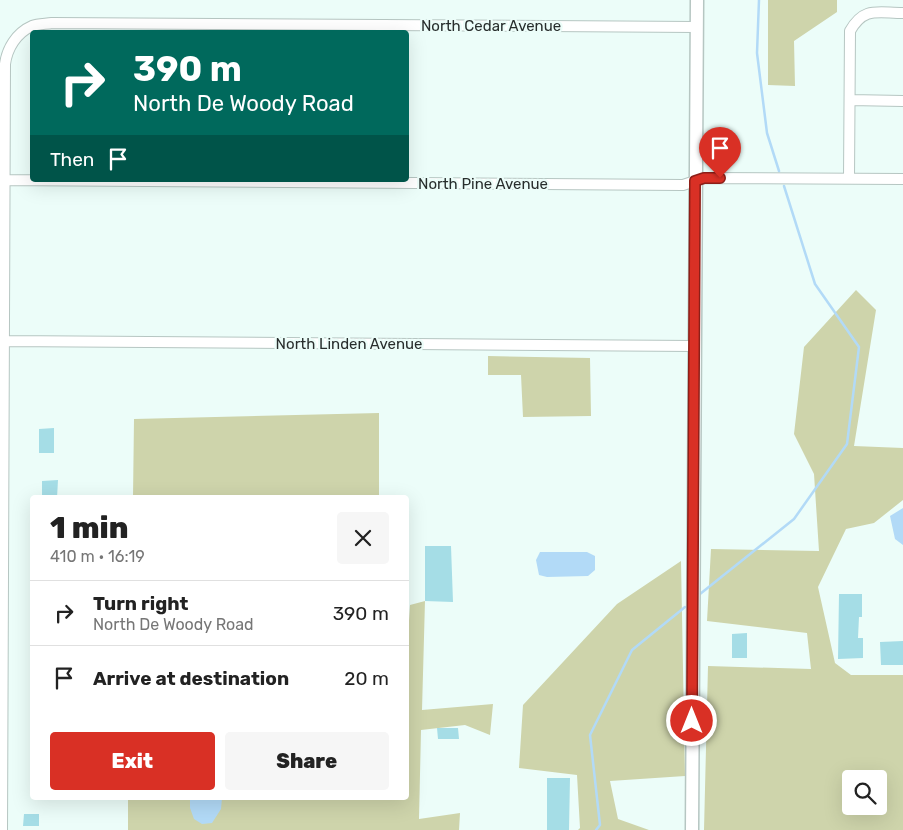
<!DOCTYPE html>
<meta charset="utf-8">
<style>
body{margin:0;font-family:Rubik,sans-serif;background:#f6f6f6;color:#222;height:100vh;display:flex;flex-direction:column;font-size:19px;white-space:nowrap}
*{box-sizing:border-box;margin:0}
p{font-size:16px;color:#767676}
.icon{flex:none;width:28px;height:28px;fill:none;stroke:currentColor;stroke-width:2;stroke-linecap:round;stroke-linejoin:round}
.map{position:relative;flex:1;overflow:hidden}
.details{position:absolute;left:30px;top:495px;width:379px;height:305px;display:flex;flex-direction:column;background:#fff;border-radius:5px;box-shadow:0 5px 20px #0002}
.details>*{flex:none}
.banner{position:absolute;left:30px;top:30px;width:379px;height:152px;border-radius:5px;box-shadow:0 5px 20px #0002;background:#00695c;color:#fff;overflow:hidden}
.controls{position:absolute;left:842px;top:770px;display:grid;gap:10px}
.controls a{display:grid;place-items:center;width:45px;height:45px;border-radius:5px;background:#fff;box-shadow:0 5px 20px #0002;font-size:25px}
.pin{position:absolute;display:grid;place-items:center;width:42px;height:42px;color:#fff;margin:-51px -21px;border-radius:50% 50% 50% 0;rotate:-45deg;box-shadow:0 0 5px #0007}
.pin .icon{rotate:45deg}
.me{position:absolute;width:55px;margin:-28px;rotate:0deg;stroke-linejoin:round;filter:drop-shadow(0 0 4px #0008)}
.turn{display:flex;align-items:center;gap:18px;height:105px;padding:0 20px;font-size:22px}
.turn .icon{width:65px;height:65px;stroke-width:2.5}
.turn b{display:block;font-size:35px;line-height:42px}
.then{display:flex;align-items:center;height:48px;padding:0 20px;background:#0003;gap:10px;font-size:19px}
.round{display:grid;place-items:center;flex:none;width:52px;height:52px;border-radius:5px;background:#f6f6f6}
.overview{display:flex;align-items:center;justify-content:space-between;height:85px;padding:0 20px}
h1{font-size:30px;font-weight:800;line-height:38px}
.button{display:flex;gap:10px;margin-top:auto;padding:10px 20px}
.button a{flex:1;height:58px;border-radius:5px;background:#d93025;color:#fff;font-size:20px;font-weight:800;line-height:58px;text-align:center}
.button a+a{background:#f6f6f6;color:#222}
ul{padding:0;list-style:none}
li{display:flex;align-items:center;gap:15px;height:65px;padding:0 20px;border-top:1px solid #e0e0e0}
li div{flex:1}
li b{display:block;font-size:19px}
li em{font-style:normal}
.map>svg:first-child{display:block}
.green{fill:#ced4ab;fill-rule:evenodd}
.water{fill:#b2daf7}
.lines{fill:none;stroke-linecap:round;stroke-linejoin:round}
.stream{stroke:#b2daf7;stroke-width:2.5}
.building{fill:#a5dde6}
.minor-casing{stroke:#b6c6c2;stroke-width:12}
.tertiary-casing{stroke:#b6c6c2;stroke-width:15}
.minor{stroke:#fff;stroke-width:10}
.tertiary{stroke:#fff;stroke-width:12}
.route-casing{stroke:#8d1f18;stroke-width:12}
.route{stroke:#d93025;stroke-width:9}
.labels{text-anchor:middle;stroke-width:4.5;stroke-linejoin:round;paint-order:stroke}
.street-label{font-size:15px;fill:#282e2d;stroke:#ecfdf9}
</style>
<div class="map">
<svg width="903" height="830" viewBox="0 0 903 830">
<rect width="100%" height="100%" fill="#ecfdf9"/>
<path class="green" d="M768 0H837V12L794 41 795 86 768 85Z
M856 290 876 310 854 446 903 448V500L874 523 846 529 818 587 835 663 851 675H903V830H704L708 666 811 669 807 633 707 621 711 549 819 551 814 474 794 434 804 347ZM851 779H879V806H851Z
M488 356 590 358 591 416 523 417 521 375H488Z
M379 413V497H133L134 419Z
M681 561 685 776 610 781 618 819 649 830H578L580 828 577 775 519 768 523 705 617 604Z
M425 601 422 710 493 704 490 735 465 725 421 730 419 819 460 813 459 830H128V798H406V668L410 605Z"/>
<path class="water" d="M903 508V545L895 539 890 516Z
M540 552H587L595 556V570L588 576 547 577 539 575 536 560Z
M190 798H222L221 809 212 823 202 824 194 819 190 808Z"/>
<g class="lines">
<path class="stream" d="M759 0 757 53 767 133 779 171
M700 594 794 519 847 444 859 347 815 284 784 186
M596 830 600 825 590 735 632 650 685 607"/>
</g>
<path class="building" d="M54 428V453H39V429Z
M58 480 57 498H42V481Z
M425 546H451L453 602 425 601Z
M839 594H862V617H859L858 638H863V658L838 659Z
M747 633V658H732V634Z
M903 641V665H881L880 642Z
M437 728H458L459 739H438Z
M547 778H570L569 830H547Z
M24 814H39V826H23Z"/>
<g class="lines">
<defs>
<path id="minor" d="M850 100 903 101
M849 178 850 31C864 6 878 13 903 13
M0 180 683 185 704 178 903 179
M4 341 694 346
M2 830 5 64C7 49 16 33 32 26 38 24 46 24 52 23L696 27"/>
<path id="tertiary" d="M692 830 697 0"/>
</defs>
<use href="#minor" class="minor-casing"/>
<use href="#tertiary" class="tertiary-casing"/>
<use href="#minor" class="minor"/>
<use href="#tertiary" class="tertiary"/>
</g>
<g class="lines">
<defs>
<path id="route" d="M692 721 695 181 704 178H720"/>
</defs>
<use href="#route" class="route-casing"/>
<use href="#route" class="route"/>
</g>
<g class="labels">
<g class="street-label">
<text x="491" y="31">North Cedar Avenue</text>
<text x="483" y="189">North Pine Avenue</text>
<text x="349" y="349">North Linden Avenue</text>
</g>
</g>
</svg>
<div class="controls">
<a><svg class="icon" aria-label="search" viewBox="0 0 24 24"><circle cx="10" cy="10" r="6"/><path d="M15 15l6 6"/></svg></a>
</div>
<div class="pin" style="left:720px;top:178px;background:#d93025"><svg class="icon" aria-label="arrive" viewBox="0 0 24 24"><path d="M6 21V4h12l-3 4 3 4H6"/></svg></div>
<svg class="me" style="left:692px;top:721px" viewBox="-20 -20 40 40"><circle r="17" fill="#d93025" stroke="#fff" stroke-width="3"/><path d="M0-11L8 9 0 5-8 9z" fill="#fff"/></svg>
<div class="banner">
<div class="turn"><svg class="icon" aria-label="right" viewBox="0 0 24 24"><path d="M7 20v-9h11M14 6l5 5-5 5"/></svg><div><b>390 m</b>North De Woody Road</div></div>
<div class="then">Then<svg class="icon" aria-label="arrive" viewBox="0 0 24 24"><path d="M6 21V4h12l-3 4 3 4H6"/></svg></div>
</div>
<section class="details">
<div class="overview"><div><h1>1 min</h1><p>410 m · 16:19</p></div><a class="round"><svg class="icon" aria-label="close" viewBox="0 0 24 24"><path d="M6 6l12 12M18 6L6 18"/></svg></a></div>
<ul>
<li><svg class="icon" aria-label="right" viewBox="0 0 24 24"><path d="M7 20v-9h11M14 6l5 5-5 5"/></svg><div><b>Turn right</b><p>North De Woody Road</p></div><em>390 m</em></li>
<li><svg class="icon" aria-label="arrive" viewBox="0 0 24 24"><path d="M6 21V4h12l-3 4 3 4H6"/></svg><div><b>Arrive at destination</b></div><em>20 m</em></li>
</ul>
<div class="button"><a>Exit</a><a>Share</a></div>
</section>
</div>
